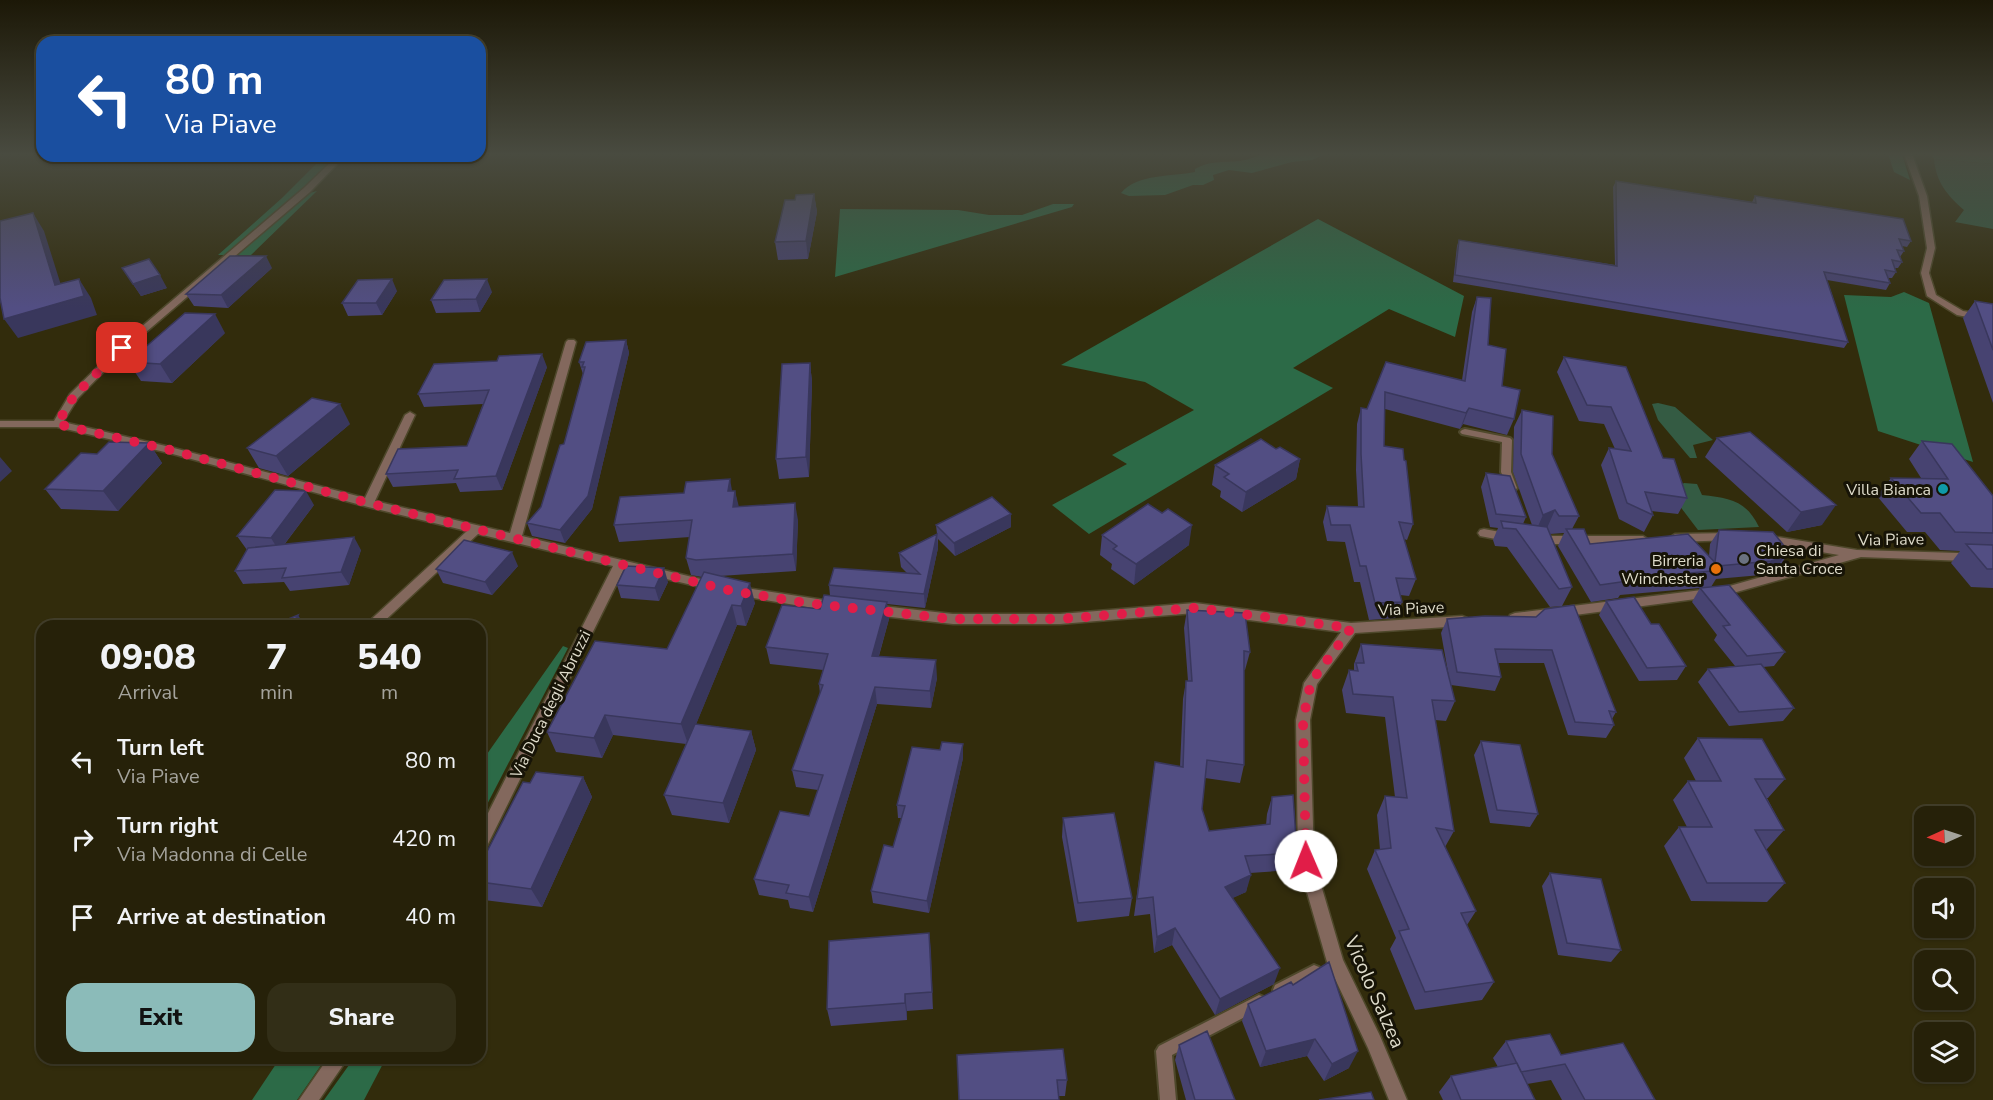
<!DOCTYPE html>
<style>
body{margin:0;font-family:"Nunito Sans",sans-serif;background:#322e17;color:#f1f3f6;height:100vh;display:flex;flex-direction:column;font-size:22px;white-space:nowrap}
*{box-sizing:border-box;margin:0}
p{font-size:20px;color:#a4a39c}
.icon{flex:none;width:33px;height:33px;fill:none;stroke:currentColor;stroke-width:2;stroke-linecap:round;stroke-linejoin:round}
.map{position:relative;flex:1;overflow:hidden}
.panel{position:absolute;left:36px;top:620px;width:450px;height:444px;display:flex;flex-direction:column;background:#262109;border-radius:18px;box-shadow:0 2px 4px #0004,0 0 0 2px #423e2a}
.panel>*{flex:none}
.hud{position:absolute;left:36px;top:36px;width:450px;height:126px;border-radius:18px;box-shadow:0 2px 4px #0004,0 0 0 2px #423e2a;background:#1a4fa0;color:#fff;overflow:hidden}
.needle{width:39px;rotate:267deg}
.fabs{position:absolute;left:1914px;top:806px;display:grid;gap:12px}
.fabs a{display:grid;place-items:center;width:60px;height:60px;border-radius:12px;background:#262109;box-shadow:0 2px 4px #0004,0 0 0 2px #423e2a;font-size:30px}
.pin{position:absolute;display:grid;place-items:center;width:51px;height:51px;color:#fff;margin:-26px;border-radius:12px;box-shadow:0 3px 9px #0006}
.me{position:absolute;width:66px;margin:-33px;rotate:359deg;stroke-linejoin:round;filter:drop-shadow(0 0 4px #0008)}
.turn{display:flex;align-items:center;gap:21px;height:126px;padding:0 30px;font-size:27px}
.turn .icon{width:78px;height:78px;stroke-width:2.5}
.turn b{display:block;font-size:42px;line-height:51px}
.eta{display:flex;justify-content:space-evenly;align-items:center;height:102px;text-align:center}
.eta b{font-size:36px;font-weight:800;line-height:42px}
.cta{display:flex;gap:12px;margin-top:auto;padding:12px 30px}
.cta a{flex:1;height:69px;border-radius:18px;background:#8bbbb9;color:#111;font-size:24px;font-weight:800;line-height:69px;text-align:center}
.cta a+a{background:#322e17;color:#f1f3f6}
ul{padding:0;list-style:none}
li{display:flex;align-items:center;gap:18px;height:78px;padding:0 30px}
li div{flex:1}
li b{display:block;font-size:22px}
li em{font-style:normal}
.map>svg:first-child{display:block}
.green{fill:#345b43}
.forest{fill:#2c6a47}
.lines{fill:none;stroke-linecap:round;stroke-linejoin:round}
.lane-casing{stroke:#4e482b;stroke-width:4}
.street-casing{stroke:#4e482b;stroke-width:3}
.lane{fill:#83685d;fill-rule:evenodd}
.street{fill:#83685d;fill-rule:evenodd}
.wall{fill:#474371}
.shaded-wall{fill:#39375c}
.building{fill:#524e83;stroke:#39375c;stroke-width:1.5}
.route{stroke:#e11d48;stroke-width:10;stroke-dasharray:0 18}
.culture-dot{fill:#0f9aa8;stroke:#171407;stroke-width:2}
.worship-dot{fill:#6b7280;stroke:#171407;stroke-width:2}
.food-dot{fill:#e8710a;stroke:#171407;stroke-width:2}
.labels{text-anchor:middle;stroke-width:6;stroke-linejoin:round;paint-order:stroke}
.poi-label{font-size:16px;fill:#dfdccb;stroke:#171407;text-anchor:end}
.street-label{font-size:16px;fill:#dfdccb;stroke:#171407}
.near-street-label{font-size:20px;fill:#dfdccb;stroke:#171407}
</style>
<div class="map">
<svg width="1993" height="1100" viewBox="0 0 1993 1100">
<rect width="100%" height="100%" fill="#322c0c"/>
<path class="green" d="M1934 159 1993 164V229L1955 222 1964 210C1947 195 1936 182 1934 159Z
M1658 403 1675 407 1713 440 1693 445 1697 458H1690L1658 420 1652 404Z
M1684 483 1697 484 1702 495C1729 498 1746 500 1759 527L1698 530 1679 505V486Z"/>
<path class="forest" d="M1264 154H1325L1312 160 1292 162 1252 173 1229 170 1213 175 1214 180 1203 185H1193L1165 195 1129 196 1121 193C1138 173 1172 177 1195 172V169C1210 160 1223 163 1240 161 1248 160 1256 156 1264 154Z
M1888 154H1902L1910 180 1894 172Z
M1931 154H1993V164L1934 159Z
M324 156H336L302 190 227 255H218L282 198Z
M317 191 251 255H235L306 194Z
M1053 204H1074L1072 207 835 277 840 209 958 210 989 215H1022Z
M1318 219 1464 296 1455 337 1389 309 1293 368 1333 388 1089 534 1052 505 1127 464 1112 455 1194 410 1145 382 1061 365Z
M1904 292 1929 303 1973 462 1878 431 1844 295 1891 297Z
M563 646 568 648 480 818V764Z
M280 1058H326L297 1100H252Z
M354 1058H386L364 1100H324Z"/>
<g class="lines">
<defs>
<path id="lane" d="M1465 429 1510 438 1512 440 1511 472 1517 488 1515 490H1509L1501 472 1502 442 1462 434 1460 432 1462 430Z
M1314 965 1319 967 1321 972 1319 977 1285 995 1280 997 1275 995 1273 990 1275 985Z
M1259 995 1264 997 1266 1002 1264 1007 1172 1055 1176 1100H1160L1156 1051 1159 1046Z"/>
<path id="street" d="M1904 154H1912L1927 196 1935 248 1929 273 1936 295 1963 311 1993 316V322L1957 315 1927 296 1921 273 1927 248 1919 196Z
M337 156H345L310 192 125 350 78 398 63 422 170 447 365 498 405 415 410 412 415 415 375 501 510 533 566 342 568 340H574L576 342 522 536 713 582 719 586 713 590 624 569 485 850 480 852V829L613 566 478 534 379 626H364L467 531 368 507 169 453 57 427H0V421H54L70 394 119 346 304 188Z
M1484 529 1511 534 1517 538 1511 542 1480 536 1478 533 1480 530Z
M1730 533 1734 534 1736 537 1734 540 1675 542 1669 538 1675 534Z
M1765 535 1857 550 1993 554V562L1861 557 1726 595 1515 623 1510 621 1509 618 1510 615 1515 613 1726 587 1839 555 1761 542 1759 539 1761 536Z
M1537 536H1643L1649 540 1643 544H1537L1531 540Z
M739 587 837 602 841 604 843 607 841 610 837 612 735 595 733 592 735 589Z
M1195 603 1351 623 1462 616 1467 618 1468 621 1467 624 1462 626 1355 633 1317 684 1310 720 1314 861 1343 960 1380 1036 1407 1100H1389L1368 1048 1327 962 1298 861 1296 720 1304 683 1341 632 1195 613 1060 624H953L873 615 869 613 867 610 869 607 873 605 953 614H1060Z
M328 1058H348L319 1100H299Z"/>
</defs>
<use href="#lane" class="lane-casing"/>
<use href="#street" class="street-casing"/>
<use href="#lane" class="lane"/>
<use href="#street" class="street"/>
</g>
<path class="wall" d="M1616 181 1752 202 1755 196 1911 241 1907 247 1902 246 1904 251 1900 257 1902 262 1898 268H1895L1896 272 1892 278H1888L1890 283 1886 290 1827 280 1848 342 1844 348 1453 282 1457 246 1459 240 1615 265 1613 187Z
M814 194 817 212 808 259 778 260 775 242 795 200Z
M122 268 167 288 141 296Z
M272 268 228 308 194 306 186 294Z
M397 291 382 315 348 316 342 303Z
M492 292 480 312 436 313 431 300Z
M1477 297 1488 345 1514 419 1507 435 1463 424 1460 429 1385 409 1384 446 1404 460 1413 524 1407 540 1404 539 1416 579 1409 596 1400 595 1402 602 1396 618 1369 620 1360 582H1354L1345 542 1327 541 1323 522 1327 506 1358 507 1356 470 1357 424 1361 408 1367 409 1386 362 1462 380 1472 312Z
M1975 301 1993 304V403L1963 318Z
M225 333 172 383 141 381 128 362Z
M626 340 629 353 592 509 565 543 532 536 527 523 541 507 564 444 583 374 579 362Z
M1564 357 1663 458 1687 498 1678 514 1651 511 1653 515 1644 532 1619 519 1601 465 1609 448 1615 449 1604 424 1579 421 1557 372Z
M810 363 812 382 809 477 779 479 776 459Z
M547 367 502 490 460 492 456 483 393 487 386 474 467 446 483 404 424 407 418 394Z
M1522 410 1552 454 1579 516 1572 529 1590 544 1709 556 1710 544 1719 530 1789 552 1780 566H1778L1774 571 1761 575 1716 579 1711 587 1620 595 1618 598 1591 602 1558 546 1564 533 1550 534 1572 587 1562 606 1550 607 1507 547 1495 546 1493 540 1498 528 1490 527 1481 487 1486 473 1526 517 1523 524 1532 525 1513 472 1514 427Z
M350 424 288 476 259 468 247 448Z
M1717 438 1822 525 1787 532 1705 457Z
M1922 441 1993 496V588L1971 587 1951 563 1960 551 1940 550 1925 532H1907L1877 496 1891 478H1921L1909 459Z
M149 443 162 463 118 511 61 509 45 489 97 454Z
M1276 449 1300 459 1296 479 1242 512 1220 497 1221 491 1212 485 1215 465Z
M732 491H735L738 507 798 520 796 571 720 576 755 603 746 626 737 625 696 724 751 731 756 750 729 823 672 815 664 795 686 744 613 735 602 758 556 752 547 732 667 649 702 577 691 575 686 558 690 537 619 542 614 525Z
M314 505 284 545 361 550 349 585 290 591 284 582 243 584 235 571 247 550 237 536Z
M1011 514V527L955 556 938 539V548L925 608 887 604 889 619 879 656 937 678 931 708 877 704 813 912 790 908 788 900 759 895 754 879 809 816 818 790 796 787 792 770 820 694 819 684 823 670 770 664 766 647 820 609 830 596 829 585 907 573 901 567 899 553 937 534 936 525Z
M1102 535 1189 545 1134 585 1111 569 1112 564 1100 555Z
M518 566 492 595 443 583 436 569Z
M668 582 659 601 621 598 617 585Z
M1700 588 1785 652 1774 666 1763 667 1794 708 1783 721 1729 726 1698 682 1708 669 1735 666 1714 640 1717 635 1692 602Z
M1606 601 1651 624 1686 666 1677 680 1639 681 1599 615Z
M1187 610 1250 652 1245 670H1244V765L1240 783 1205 778 1202 809 1209 831 1266 825 1267 814 1272 797 1297 853 1291 870 1250 873 1246 892 1232 898 1274 984 1215 1015 1172 945 1154 953 1150 914 1134 916 1155 762 1180 767 1183 699 1186 681H1188L1184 628Z
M1536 617 1616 712 1612 719 1614 725 1606 738 1568 735 1544 663H1498L1501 677 1495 691 1451 685 1455 701 1446 721 1435 720 1454 831 1445 847 1476 911 1467 925 1494 982 1482 1000 1415 1010 1390 949 1396 938 1367 869 1375 850H1380L1377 815 1385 796 1395 797 1385 717 1346 713 1342 690 1349 670H1354V664L1361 644 1450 683 1441 633 1447 619Z
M1698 738 1785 779 1768 798H1767L1784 830 1767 849H1766L1785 883 1767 902 1691 901 1664 846 1679 827H1687L1673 800 1688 781H1696L1684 758Z
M1481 741 1538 814 1530 827 1490 823 1474 755Z
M963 744V758L929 913 873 903 871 891 893 847 902 818H898L897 805 940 750Z
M583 777 592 797 542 907 484 900 480 894V865L530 783Z
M1063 818 1132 898 1129 916 1077 922 1062 837Z
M1550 873 1621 950 1611 962 1558 955 1542 886Z
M929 933 933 1009 907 1011V1020L831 1026 827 1009Z
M1291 982 1349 1068 1324 1081 1307 1056 1260 1067 1242 1021 1248 1004Z
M1506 1041 1561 1055 1655 1100H1562L1551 1080 1527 1084 1535 1100H1443L1439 1092 1451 1076 1498 1067 1493 1058Z
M1179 1045 1235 1100H1186L1175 1060Z
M957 1055 1067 1080 1065 1096H1059Z"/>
<path class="shaded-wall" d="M814 194 817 212 808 259 806 241Z
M33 213 44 231 66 301 79 279 91 298 97 315 18 338 4 319 55 285Z
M266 256 272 268 228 308 221 295Z
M160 275 167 288 141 296 133 284Z
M392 279 397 291 382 315 376 303Z
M487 279 492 292 480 312 476 299Z
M215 314 225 333 172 383 160 364Z
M626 340 629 353 592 509 565 543 560 530Z
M542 354 547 367 502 490 496 476Z
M810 363 812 382 809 477 806 457Z
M340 404 350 424 288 476 276 456Z
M1469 408 1463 424 1460 429 1466 413Z
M149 443 162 463 118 511 103 491Z
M0 457 12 471 0 482Z
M1300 459 1296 479 1242 512 1246 492Z
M730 479 733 496 728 491Z
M306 491 314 505 279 551 271 538Z
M735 491 739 507H733Z
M795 503 798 520 796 571 793 554Z
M1836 505 1822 525 1787 532 1801 512Z
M1555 510 1547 528 1535 533 1543 515Z
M1011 514V527L955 556 954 543Z
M1192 525 1189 545 1134 585 1136 564Z
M937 534 938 548 925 608 924 594Z
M354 537 361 550 349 585 341 572Z
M512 552 518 566 492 595 485 582Z
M1784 557 1774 571 1761 575 1771 561Z
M664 568 668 582 659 601 655 588Z
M750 583 755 603 746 626 741 606Z
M887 602 889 619 874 673 872 656Z
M732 605 737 625 688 744 681 724Z
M298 615 305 626H291Z
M936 660 937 678 931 708 930 691Z
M875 687 877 704 813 912 809 897Z
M605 715 613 735 602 758 594 738Z
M751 731 756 750 729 823 723 803Z
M963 744V758L929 913 927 901Z
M583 777 592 797 542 907 531 889Z
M1251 875 1246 892 1220 904 1225 887Z
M1175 928 1172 945 1154 953 1157 937Z
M929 933 931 951 933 1009 932 992Z
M1280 968 1274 984 1215 1015 1220 999Z
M905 994 907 1011V1020L905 1003Z
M1315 1039 1307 1056 1260 1067 1266 1051Z
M1358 1051 1349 1068 1324 1081 1332 1064Z"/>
<path class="building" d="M1616 181 1756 203 1755 196 1903 219 1911 241 1899 239 1904 251 1897 250 1902 262 1892 260 1896 272 1885 270 1890 283 1824 272 1848 342 1455 275 1459 240 1617 266Z
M814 194 806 241 775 242 785 200H795L796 195Z
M33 213 55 285 79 279 84 296 4 319 0 298V221Z
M230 256H266L221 295 186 294Z
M149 259 160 275 133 284 122 268Z
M392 279 376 303H342L358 280Z
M487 279 476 299 431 300 444 280Z
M1477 297 1491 298 1488 345 1506 349 1502 386 1520 390 1514 419 1469 408 1466 413 1385 392 1384 446 1403 449 1404 460 1406 461 1413 524 1399 522 1416 579 1396 578 1402 602 1375 603 1366 566H1360L1350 525H1331L1327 506 1364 507 1361 454V408L1367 409 1386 362 1465 381Z
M1975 301 1993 304V350Z
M185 313 215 314 160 364 128 362Z
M626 340 588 496 560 530 527 523 541 507 560 445 564 444 585 367H582L584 362H579L586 342Z
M542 354 496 476 454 479 458 470 386 474 398 449 467 446 489 390 418 394 434 364 497 361 499 356Z
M1564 357 1626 367 1663 458 1674 459 1687 498 1645 492 1653 515 1627 503 1609 448 1631 451 1611 407 1587 405Z
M810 363 806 457 776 459 782 364Z
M312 398 340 404 276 456 247 448Z
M1522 410 1553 416 1552 454 1579 516H1559L1555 510 1543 515 1521 454Z
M1750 432 1836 505 1801 512 1717 438Z
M1261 439 1276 449 1280 447 1300 459 1246 492 1224 477 1229 474 1215 465Z
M1922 441 1952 444 1993 496V533L1955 532 1940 513H1921L1891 478 1948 479Z
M109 442 149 443 103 491 45 489 81 453 97 454Z
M1486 473 1510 476 1526 517 1496 514Z
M730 479 728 491H735L733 507 795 503 793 554 696 560 686 558 692 520 614 525 620 497 684 493 686 482Z
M275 490 306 491 271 538 237 536Z
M992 497 1011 514 954 543 936 525Z
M1148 504 1162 513 1168 509 1192 525 1136 564 1113 549 1117 546 1102 535Z
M1501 521 1547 527 1572 587 1559 589 1516 529 1503 528Z
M1566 529H1584L1590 544 1688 534 1722 570 1626 579 1628 581 1600 585Z
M1719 530 1773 532 1789 552 1781 553 1784 557 1771 561 1718 566 1715 562Z
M937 534 924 594 829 585 834 568 920 574 899 553Z
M354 537 341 572 282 578 286 568 235 571 248 548Z
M464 540 512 552 485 582 436 569Z
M1966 544 1993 545V569H1987Z
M626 566 664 568 655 588 617 585Z
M704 572 750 583 741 606 732 605 681 724 605 715 594 738 547 732 595 641 667 649Z
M1729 585 1785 652 1747 656 1723 626 1730 625 1700 588Z
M824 595 887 602 872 656 936 660 930 691 875 687 809 897 786 893 789 885 754 879 780 811 809 816 823 775 792 770 823 685 819 684 828 654 766 647 782 605 820 609Z
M1634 597 1651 624H1659L1686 666 1647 668 1606 601Z
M1574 605 1616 712 1609 711 1614 725 1575 722 1552 650 1495 649 1501 677 1457 672 1447 619 1485 616 1536 617 1545 609Z
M1187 610 1245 613 1250 652 1244 651V765L1207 760 1202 809 1209 831 1270 824 1272 797 1293 795 1297 853 1245 856 1251 875 1225 887 1280 968 1220 999 1175 928 1157 937 1153 897 1137 899 1155 762 1183 767 1186 681H1192Z
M298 615 291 626H271Z
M219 624 247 626H218Z
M1361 644 1442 650 1455 701 1432 700 1454 831 1436 828 1476 911 1461 913 1494 982 1425 992 1399 931 1409 929 1375 850 1391 848 1385 796 1407 798 1393 697 1353 694 1349 670 1358 671 1356 663H1364Z
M1761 664 1794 708 1739 712 1708 669Z
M695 724 751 731 723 803 664 795Z
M1698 738 1762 739 1785 779H1755L1784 830H1755L1785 883H1707L1679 827H1712L1688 781H1721Z
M1481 741 1520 745 1538 814 1497 810Z
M942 742 963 744 927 901 871 891 884 845 893 847 905 806 897 805 912 747 940 750Z
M536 772 583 777 531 889 480 882V865L523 782 530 783Z
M1114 813 1132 898 1078 903 1063 818Z
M1550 873 1601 879 1621 950 1567 943Z
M929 933 932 992 905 994V1003L827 1009 829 941Z
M1329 962 1358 1051 1332 1064 1315 1039 1266 1051 1248 1004 1291 982 1293 985Z
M1207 1031 1235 1100H1195L1179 1045Z
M1550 1034 1561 1055 1623 1043 1655 1100H1585L1565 1064 1521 1072 1506 1041Z
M1063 1049 1067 1080H1057L1059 1100H959L957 1055Z
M1517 1063 1535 1100H1461L1451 1076Z
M1371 1092 1374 1100H1319Z"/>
<linearGradient id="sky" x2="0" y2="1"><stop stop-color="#1c1807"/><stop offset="0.5" stop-color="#494b40"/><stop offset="1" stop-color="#494b40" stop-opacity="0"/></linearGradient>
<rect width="1993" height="308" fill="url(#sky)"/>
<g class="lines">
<path class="route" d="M122 348 74 396 57 424 170 450 368 503 732 591 806 603 952 619H1060L1195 608 1351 628 1311 682 1303 720 1306 861"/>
</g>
<circle class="culture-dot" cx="1943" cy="489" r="6"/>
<circle class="worship-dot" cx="1744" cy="559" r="6"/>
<circle class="food-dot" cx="1716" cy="569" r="6"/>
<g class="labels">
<g class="poi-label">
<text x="1931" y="495">Villa Bianca</text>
<text x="1756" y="556" text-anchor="start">Chiesa di<tspan x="1756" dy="18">Santa Croce</tspan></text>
<text x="1704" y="566">Birreria<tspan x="1704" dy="18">Winchester</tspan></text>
</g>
<g class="street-label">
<text transform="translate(1891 539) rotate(-1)" y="6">Via Piave</text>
<text transform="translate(1411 608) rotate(-3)" y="6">Via Piave</text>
<text transform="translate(550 704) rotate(-64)" y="6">Via Duca degli Abruzzi</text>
</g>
<g class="near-street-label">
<text transform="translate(1375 992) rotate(66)" y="7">Vicolo Salzea</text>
</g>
</g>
</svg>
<div class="fabs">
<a><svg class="needle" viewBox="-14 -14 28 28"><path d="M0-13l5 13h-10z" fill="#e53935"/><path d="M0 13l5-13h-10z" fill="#a4a39c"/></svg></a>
<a><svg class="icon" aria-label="sound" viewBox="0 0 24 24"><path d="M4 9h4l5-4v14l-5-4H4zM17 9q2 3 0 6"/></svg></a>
<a><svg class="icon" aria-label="search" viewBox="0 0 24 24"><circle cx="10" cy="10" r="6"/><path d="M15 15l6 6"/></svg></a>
<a><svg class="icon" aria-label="layers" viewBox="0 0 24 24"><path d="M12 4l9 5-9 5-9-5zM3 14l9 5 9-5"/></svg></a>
</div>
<div class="pin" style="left:122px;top:348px;background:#d93025"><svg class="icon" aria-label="arrive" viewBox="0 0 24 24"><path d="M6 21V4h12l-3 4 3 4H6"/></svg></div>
<svg class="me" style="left:1306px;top:861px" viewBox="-20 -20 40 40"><circle r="19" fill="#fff"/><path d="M0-13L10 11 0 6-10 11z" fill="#e11d48"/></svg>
<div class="hud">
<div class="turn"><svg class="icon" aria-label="left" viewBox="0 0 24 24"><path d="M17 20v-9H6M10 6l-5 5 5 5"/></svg><div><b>80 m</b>Via Piave</div></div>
</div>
<section class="panel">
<div class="eta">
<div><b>09:08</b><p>Arrival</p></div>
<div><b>7</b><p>min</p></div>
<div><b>540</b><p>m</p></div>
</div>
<ul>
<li><svg class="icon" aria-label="left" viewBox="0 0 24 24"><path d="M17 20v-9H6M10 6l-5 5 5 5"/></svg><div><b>Turn left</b><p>Via Piave</p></div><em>80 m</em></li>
<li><svg class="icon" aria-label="right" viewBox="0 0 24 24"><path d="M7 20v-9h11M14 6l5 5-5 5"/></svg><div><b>Turn right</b><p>Via Madonna di Celle</p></div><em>420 m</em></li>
<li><svg class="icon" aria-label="arrive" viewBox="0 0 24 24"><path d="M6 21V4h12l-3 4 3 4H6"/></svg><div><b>Arrive at destination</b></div><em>40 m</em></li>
</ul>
<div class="cta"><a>Exit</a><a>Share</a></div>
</section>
</div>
